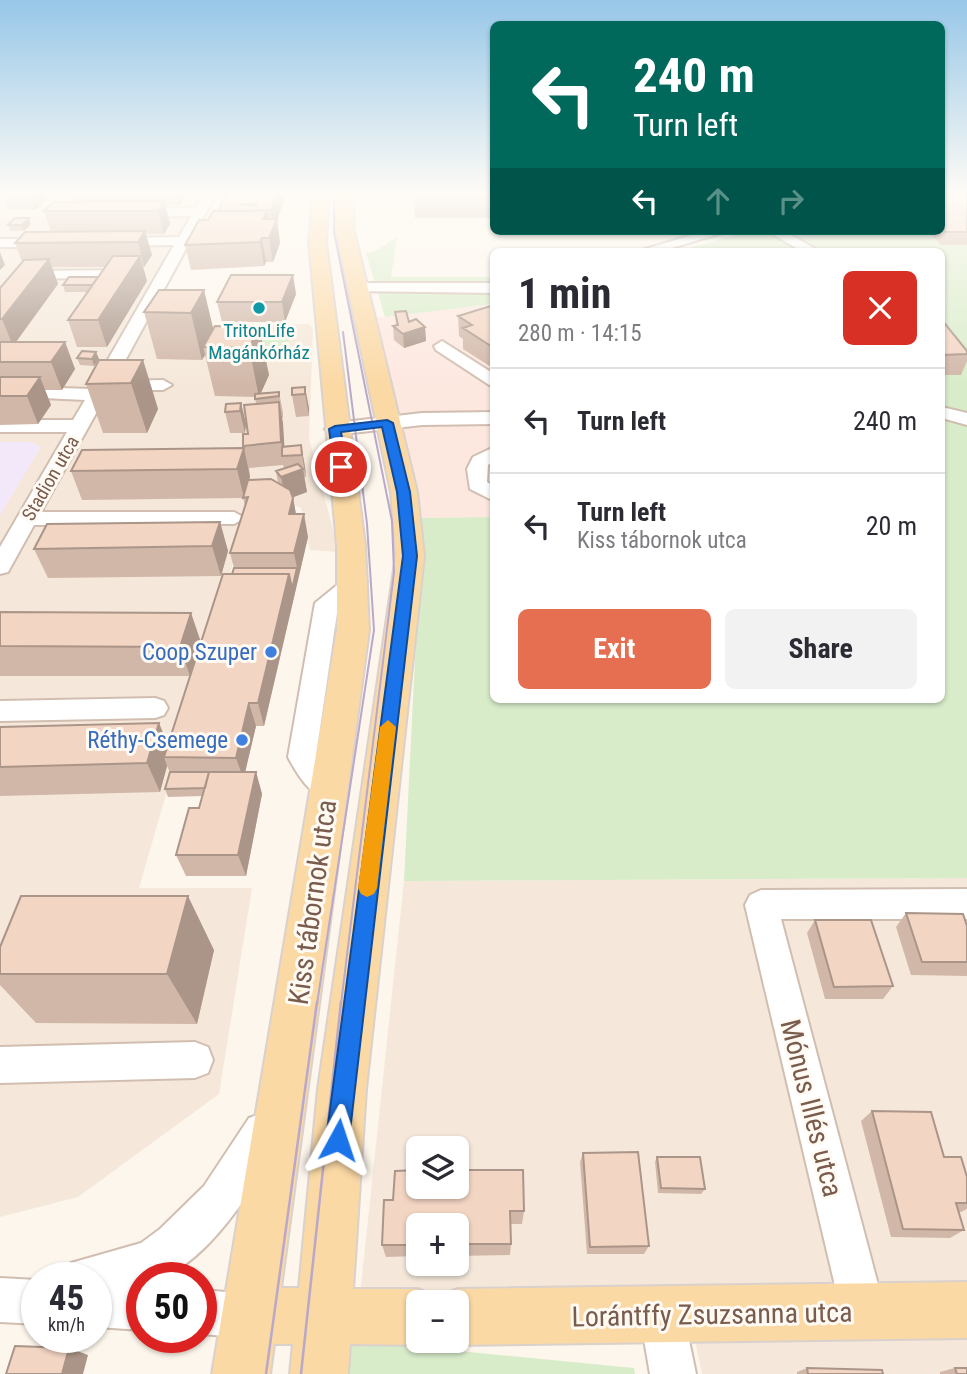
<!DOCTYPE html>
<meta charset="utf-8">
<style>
body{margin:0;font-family:"Roboto Condensed",sans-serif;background:#f2f2f3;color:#2b2b33;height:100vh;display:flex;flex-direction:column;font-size:26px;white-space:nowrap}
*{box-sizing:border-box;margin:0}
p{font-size:23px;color:#7c7c81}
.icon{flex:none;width:38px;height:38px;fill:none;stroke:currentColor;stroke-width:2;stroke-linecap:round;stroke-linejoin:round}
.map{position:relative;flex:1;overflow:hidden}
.sheet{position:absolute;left:490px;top:248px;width:455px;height:455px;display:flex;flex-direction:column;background:#fff;border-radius:10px;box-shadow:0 2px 5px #0004}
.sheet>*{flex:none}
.banner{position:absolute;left:490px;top:21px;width:455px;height:214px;border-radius:10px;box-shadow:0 2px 5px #0004;background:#00695c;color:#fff;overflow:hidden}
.fabs{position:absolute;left:406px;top:1136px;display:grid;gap:14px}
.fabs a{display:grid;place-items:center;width:63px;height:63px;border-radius:10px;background:#fff;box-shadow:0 2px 5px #0004;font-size:35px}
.speed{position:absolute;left:21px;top:1262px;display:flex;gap:14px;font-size:35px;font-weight:700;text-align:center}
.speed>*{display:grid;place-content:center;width:91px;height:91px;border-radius:50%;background:#fff;box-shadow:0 2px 5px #0004;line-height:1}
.speed small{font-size:18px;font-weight:400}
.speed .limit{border:10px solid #d22;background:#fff;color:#111}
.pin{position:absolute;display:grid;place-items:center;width:60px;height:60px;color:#fff;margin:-30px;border:4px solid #fff;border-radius:50%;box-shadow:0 2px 7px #0007}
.me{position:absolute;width:77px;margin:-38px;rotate:5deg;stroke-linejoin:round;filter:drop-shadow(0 0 5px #0008)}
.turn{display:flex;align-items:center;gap:24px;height:147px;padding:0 28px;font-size:32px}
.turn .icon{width:91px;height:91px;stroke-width:2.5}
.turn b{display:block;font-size:49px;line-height:60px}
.lanes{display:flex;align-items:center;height:66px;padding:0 28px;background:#0003;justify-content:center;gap:35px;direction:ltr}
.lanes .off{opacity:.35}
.round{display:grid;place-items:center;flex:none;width:74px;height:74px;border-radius:10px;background:#f2f2f3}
.summary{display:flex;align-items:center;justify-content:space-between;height:119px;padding:0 28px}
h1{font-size:42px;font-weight:700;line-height:52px}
.primary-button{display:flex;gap:14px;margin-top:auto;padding:14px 28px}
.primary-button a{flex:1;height:80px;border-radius:10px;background:#e76f51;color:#fff;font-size:28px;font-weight:700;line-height:80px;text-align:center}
.primary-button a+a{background:#f2f2f3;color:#2b2b33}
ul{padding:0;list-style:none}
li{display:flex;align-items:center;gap:21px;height:105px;padding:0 28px;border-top:2px solid #e1e1e2}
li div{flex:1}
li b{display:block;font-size:26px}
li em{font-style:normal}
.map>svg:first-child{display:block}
.residential{fill:#f5e8da;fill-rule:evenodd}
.commercial{fill:#fde8e0}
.education{fill:#f3e8fa}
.green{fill:#d8ecc9}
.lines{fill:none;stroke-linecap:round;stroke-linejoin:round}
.minor-casing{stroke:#d1beb0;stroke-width:4}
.major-casing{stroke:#dad1cd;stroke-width:4}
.minor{fill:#fff;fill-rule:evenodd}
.major{fill:#fbd9a5;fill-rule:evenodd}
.tram-far1{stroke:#b9a8c9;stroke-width:2}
.tram{stroke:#b9a8c9;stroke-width:2.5}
.wall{fill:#d1b7a8;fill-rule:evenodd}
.shaded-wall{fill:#aa9588}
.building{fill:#f3d5c3;stroke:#aa9588;stroke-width:2;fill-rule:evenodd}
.route{fill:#1a73e8;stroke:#114b97;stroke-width:2}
.slow{fill:#f59e0b}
.culture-dot{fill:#0f9aa8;stroke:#fffaf3;stroke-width:2.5}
.shop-dot{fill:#3f7fe0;stroke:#fffaf3;stroke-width:2.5}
.labels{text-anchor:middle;stroke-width:6;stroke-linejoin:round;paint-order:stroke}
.far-culture-label{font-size:19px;fill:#0d838f;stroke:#fffaf3}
.far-street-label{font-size:19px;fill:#7a5c4d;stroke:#fffaf3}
.shop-label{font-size:23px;fill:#366cbe;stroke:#fffaf3;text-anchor:end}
.near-street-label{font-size:28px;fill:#7a5c4d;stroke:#fffaf3}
</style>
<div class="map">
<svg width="967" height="1374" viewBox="0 0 967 1374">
<rect width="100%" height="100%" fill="#fdf6ec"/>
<path class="residential" d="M0 194H208L135 327 309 324 313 329 309 438 339 552 310 550 301 508 254 490 139 888H252L219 1094 78 1197 0 1217Z
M967 878V1374H702L693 1331 457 1306V1302L360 1295 404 881ZM418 1148H457V1186H418ZM418 1225H457V1264H418Z"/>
<path class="commercial" d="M493 304V517L422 518 374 318Z"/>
<path class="education" d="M0 442H30L41 447 0 515Z"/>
<path class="green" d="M967 194V878L404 881 422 518 493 517 494 700H942V252H677L749 231H942Z
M397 237 391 277H493V304L385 317 366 253 374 252Z
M292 327 285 356 219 358 231 328Z
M346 1340 634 1368 635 1374H342Z"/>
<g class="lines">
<defs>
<path id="minor" d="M204 194H216L114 381 163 380 172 385 163 390H109L41 512H234L245 518 234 524 34 525 8 572 0 574V547L67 432H0V420H73L85 400 0 396V386L91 389 174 245 114 246 107 242 114 238 179 237 191 216 133 217 127 213 133 209 196 208Z
M706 231H729L658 252H635Z
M767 231H784L821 252H803Z
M0 239H51L58 243 51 247H0Z
M136 270 143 274 141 277 21 279 14 275 21 271Z
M357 283H494V293L352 291 349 288Z
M442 341 494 374V388L436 350 434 346Z
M942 407 967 413V425L942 418Z
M494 412V424L422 425 335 435 325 429 335 423 422 413Z
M494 447V460L488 465 487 482 494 486V501L470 489 467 469 473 457Z
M355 574 363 577 367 582 338 606 316 755 344 790 339 798C316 806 298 776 288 757L315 603 347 577Z
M155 698 164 701 168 708 164 715 155 718 0 721V701Z
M967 889V919H781L885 1311 878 1326 863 1333 848 1326 841 1311 745 905 750 895 761 890Z
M195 1042 208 1047 213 1060 208 1073 195 1078 0 1083V1047Z
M263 1113 277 1118 282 1132C265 1175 209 1261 163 1276 157 1279 149 1278 142 1278V1285L139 1286H142V1330L96 1327V1278H65L71 1263 141 1243 160 1229 204 1186 249 1118Z
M0 1278 37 1280V1324L0 1322Z
M201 1290 251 1294 267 1300 273 1316 267 1332 251 1338 201 1334Z
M662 1294 678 1300 684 1316 696 1374H650L640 1316 646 1300Z"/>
<path id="major" d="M313 194H329L326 242 365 545 369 630 281 1288H299L318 1089 396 556 391 492 336 231 337 194H353L354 231 417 492 424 556 366 1089 353 1289H418L438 1297 457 1289 967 1282V1338L457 1345 447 1340H457V1302H418V1340H428L418 1345 350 1344 348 1374H290L293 1344H274L270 1374H212L337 630V545L309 242Z"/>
</defs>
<use href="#minor" class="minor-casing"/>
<use href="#major" class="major-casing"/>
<use href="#minor" class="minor"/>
<use href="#major" class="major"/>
<path class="tram-far1" d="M334 194V232L392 521 394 572 341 1004
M317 1004 374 630 367 524 343 332"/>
<path class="tram" d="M266 1374 317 1002
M301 1374 341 1002"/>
</g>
<path class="wall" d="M1 194H45L47 199 35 210 7 209Z
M72 194H185L186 196 180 205H165L170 224 164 234H146L152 255 144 267H143L147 281 107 347H77L68 320 88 292H65L63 285 98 277 105 267H52L58 284 16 342H65L75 369 62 390H45L51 405 38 424 0 425V288L22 262 15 243 51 232 44 211 74 201Z
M227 194 285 198 277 220 280 243 273 262H266L264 266 191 270 185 245 208 220 218 211Z
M414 194H494V218H415Z
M942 194H967V245H941L928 231H942Z
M31 224 24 231H10L8 225Z
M159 290 213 329 259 327 269 375 261 393 279 392 283 413V418H282L284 446 301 445 305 467 306 477H304L307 492 293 497 296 514 308 537 264 726H256L245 772H256L262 794 246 876H186L176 855 199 808 203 796 168 797 165 789 170 772 167 766 160 792 0 796V727L168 744 190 676H0V612L191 613 201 642 232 574 234 568 230 553 245 506 243 498 82 500 71 471 243 448 256 404 255 397 215 396 205 355 202 360 157 359 144 312ZM283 465 284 468 276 471 278 483 249 480 250 477 249 468Z
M296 294 285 322H222L217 302Z
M494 305V369L463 349V339L459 336 458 316Z
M395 312 409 322 425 327 426 341 404 348 394 340 393 326 396 325Z
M942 320 967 351V361L961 375H942Z
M96 352 99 359 94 366 80 365 77 358Z
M143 360 158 409 147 433H103L86 384Z
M305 387 309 416 296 417 292 395Z
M241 403 246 424 245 433H230L225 412Z
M220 522 228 551 221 576 48 578 34 549Z
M906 913 967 926V976L911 975 896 927Z
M815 920 893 986 883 999H825L807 933Z
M0 947 214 950 197 1024 36 1023 0 985Z
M872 1111 944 1157 967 1177V1209L961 1212H959L964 1230 950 1238 891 1237 861 1121Z
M583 1153 649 1246 644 1254H587L580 1162Z
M657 1157 705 1189 701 1194 658 1193 655 1162Z
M393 1200 524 1211 522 1224H511V1244L510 1255 457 1256V1225H418V1256L386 1257 382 1245Z
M807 1368 883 1374H797V1372Z
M955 1368 967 1374H940V1372Z"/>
<path class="shaded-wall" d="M30 194H45L47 199 35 210Z
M178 194H185L186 196 180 205Z
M277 194H285V198L277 220 280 243 273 262 269 238 263 219 267 211 270 228 273 227 271 210Z
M164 201 170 224 164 234 158 211Z
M29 218 31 224 24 231 22 225Z
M145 231 152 255 144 267 138 242Z
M262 238 266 262 264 266 260 242Z
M0 252 5 265 0 270Z
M140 256 147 281 107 347 98 320Z
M49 259 58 284 13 346 2 319Z
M293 275 296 294 285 322 282 302Z
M204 290 215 336 203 347 205 355 202 360 191 313Z
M259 327 269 375 259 397 249 348Z
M425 327 426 341 404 348 403 334Z
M65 342 75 369 62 390 51 362Z
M96 352 99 359 94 366 92 359Z
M143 360 158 409 147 433 131 383Z
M40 377 51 405 38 424 27 396Z
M305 387 309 408V416L305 394Z
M279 402 283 423 285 456H284L281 442Z
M241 403 246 424 245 433 240 411Z
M301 445 305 467 306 477 302 455Z
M244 448 250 477 244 498 237 469Z
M303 469 307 492 286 500 281 477Z
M293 498 297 520 289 514Z
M304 514 308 537 264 726 258 703 289 574 297 568 294 553Z
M220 522 228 551 221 576 212 546Z
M191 613 201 643 190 676 180 647Z
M249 703 256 726 240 794 241 772 236 758Z
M159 723 171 752 164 757 167 766 160 792 147 763Z
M256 772 262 794 246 876 238 855Z
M188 896 214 950 197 1024 167 974Z
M69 1348 88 1355 83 1374H62Z"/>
<path class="building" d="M227 194H277L271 210 218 211ZM240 204H257V206Z
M414 194H494V195H414Z
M942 194H967V232H945L942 228Z
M164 201 158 211H44L53 202Z
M213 211H267L263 219H277L269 238H262L260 242 185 245 199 220H208Z
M15 218H29L22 225H8Z
M145 231 138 242 15 243 25 232Z
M113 256H140L98 320H68Z
M49 259 2 319H0V288L24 260Z
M231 275H293L282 302H217Z
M69 277H98L92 285H63Z
M159 290H204L191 313 144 312Z
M494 305V348L463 328 472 325 458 316Z
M406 311 409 322 416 319 425 327 403 334 393 326 398 325 395 312Z
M942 320 967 351V354L942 355Z
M215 326 259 327 249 348 203 347Z
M0 342H65L51 362H0Z
M82 351 96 352 92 359 77 358Z
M99 360H143L131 383 86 384Z
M0 377H40L27 396H0Z
M305 387V394L292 395V388Z
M279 392V396L255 399V394Z
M279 402 281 442 243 446V434H248L244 405Z
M241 403 240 411 225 412 226 404Z
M301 445 302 455 282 456V447Z
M244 448 237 469 71 471 82 450Z
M298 464 303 469 281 477 276 471Z
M271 479 290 490 293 498 289 514H304L294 553H230L248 497 243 498 248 480Z
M220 522 212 546 34 549 47 524Z
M234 568H297L292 589 289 574H232Z
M223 574H289L258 703H249L236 758 164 757Z
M0 612 191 613 180 647 0 646Z
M159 723 147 763 0 767V727Z
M170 772H209L205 788 165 789Z
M209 772H256L238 855H176L189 808H199Z
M21 896H188L167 974H0V947Z
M906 913 963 914 967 926V962H922Z
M815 920H871L893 986 834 987Z
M872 1111 931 1112 944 1157H961L967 1177V1203H956L964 1230 903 1229Z
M638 1152 649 1246 590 1247 583 1153Z
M657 1157H700L705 1189 661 1188Z
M418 1170V1186H457V1170H523L524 1211H510L511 1244H457V1225H418V1245H382L384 1200H393L395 1171Z
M15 1346 69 1348 62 1374H6Z
M807 1368 882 1370 883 1374H808Z
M955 1368H967V1374H957Z"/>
<linearGradient id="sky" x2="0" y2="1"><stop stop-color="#97c7e8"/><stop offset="0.5" stop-color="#fefbf6"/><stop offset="1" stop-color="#fefbf6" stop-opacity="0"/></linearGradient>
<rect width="967" height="386" fill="url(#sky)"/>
<path class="route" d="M387 420 393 423 410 492 417 556 349 1140 346 1148 338 1152 329 1148 326 1140 403 556 397 492 382 427 341 432 347 467 341 471 334 467 329 429 335 426Z"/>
<path class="slow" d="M388 720 396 727 377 888 374 894 367 897 361 894 358 888 380 727Z"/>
<circle class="culture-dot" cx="259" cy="308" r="7"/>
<g class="shop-dot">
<circle cx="271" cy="652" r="7"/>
<circle cx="242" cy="740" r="7"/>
</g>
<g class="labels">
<g class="far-culture-label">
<text x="259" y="337">TritonLife<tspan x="259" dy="22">Magánkórház</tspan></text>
</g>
<g class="far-street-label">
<text transform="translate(50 478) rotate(-60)" y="7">Stadion utca</text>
</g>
<g class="shop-label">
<text x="257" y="660">Coop Szuper</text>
<text x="228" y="748">Réthy-Csemege</text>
</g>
<g class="near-street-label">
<text transform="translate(312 902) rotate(-82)" y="10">Kiss tábornok utca</text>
<text transform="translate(812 1108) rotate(76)" y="10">Mónus Illés utca</text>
<text transform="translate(712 1314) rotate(-1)" y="10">Lorántffy Zsuzsanna utca</text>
</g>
</g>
</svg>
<div class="fabs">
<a><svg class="icon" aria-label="layers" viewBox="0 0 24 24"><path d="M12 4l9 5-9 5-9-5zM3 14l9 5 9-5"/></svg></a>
<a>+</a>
<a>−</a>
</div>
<div class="speed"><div>45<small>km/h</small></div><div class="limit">50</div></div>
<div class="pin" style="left:341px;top:467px;background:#d93025"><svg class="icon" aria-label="arrive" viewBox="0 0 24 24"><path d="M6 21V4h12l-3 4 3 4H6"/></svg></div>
<svg class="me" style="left:338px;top:1140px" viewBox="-20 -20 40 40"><path d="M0-17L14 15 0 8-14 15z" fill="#1a73e8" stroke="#fff" stroke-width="4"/></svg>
<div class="banner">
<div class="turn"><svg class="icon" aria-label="left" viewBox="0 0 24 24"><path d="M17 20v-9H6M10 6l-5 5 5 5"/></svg><div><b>240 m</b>Turn left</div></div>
<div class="lanes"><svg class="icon" aria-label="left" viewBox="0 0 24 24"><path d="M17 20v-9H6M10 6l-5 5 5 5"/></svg><svg class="icon off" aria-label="ahead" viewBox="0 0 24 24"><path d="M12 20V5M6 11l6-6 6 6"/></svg><svg class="icon off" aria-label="right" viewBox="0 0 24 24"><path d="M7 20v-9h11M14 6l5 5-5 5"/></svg></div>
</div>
<section class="sheet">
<div class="summary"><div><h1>1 min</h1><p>280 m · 14:15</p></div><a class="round" style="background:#d93025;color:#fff"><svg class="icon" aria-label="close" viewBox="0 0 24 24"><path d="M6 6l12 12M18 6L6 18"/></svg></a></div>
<ul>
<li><svg class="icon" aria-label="left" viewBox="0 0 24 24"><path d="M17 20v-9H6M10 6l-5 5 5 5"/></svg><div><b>Turn left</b></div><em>240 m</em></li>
<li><svg class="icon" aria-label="left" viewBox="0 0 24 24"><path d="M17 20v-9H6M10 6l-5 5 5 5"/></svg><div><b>Turn left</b><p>Kiss tábornok utca</p></div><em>20 m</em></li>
</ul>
<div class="primary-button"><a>Exit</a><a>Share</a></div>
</section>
</div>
